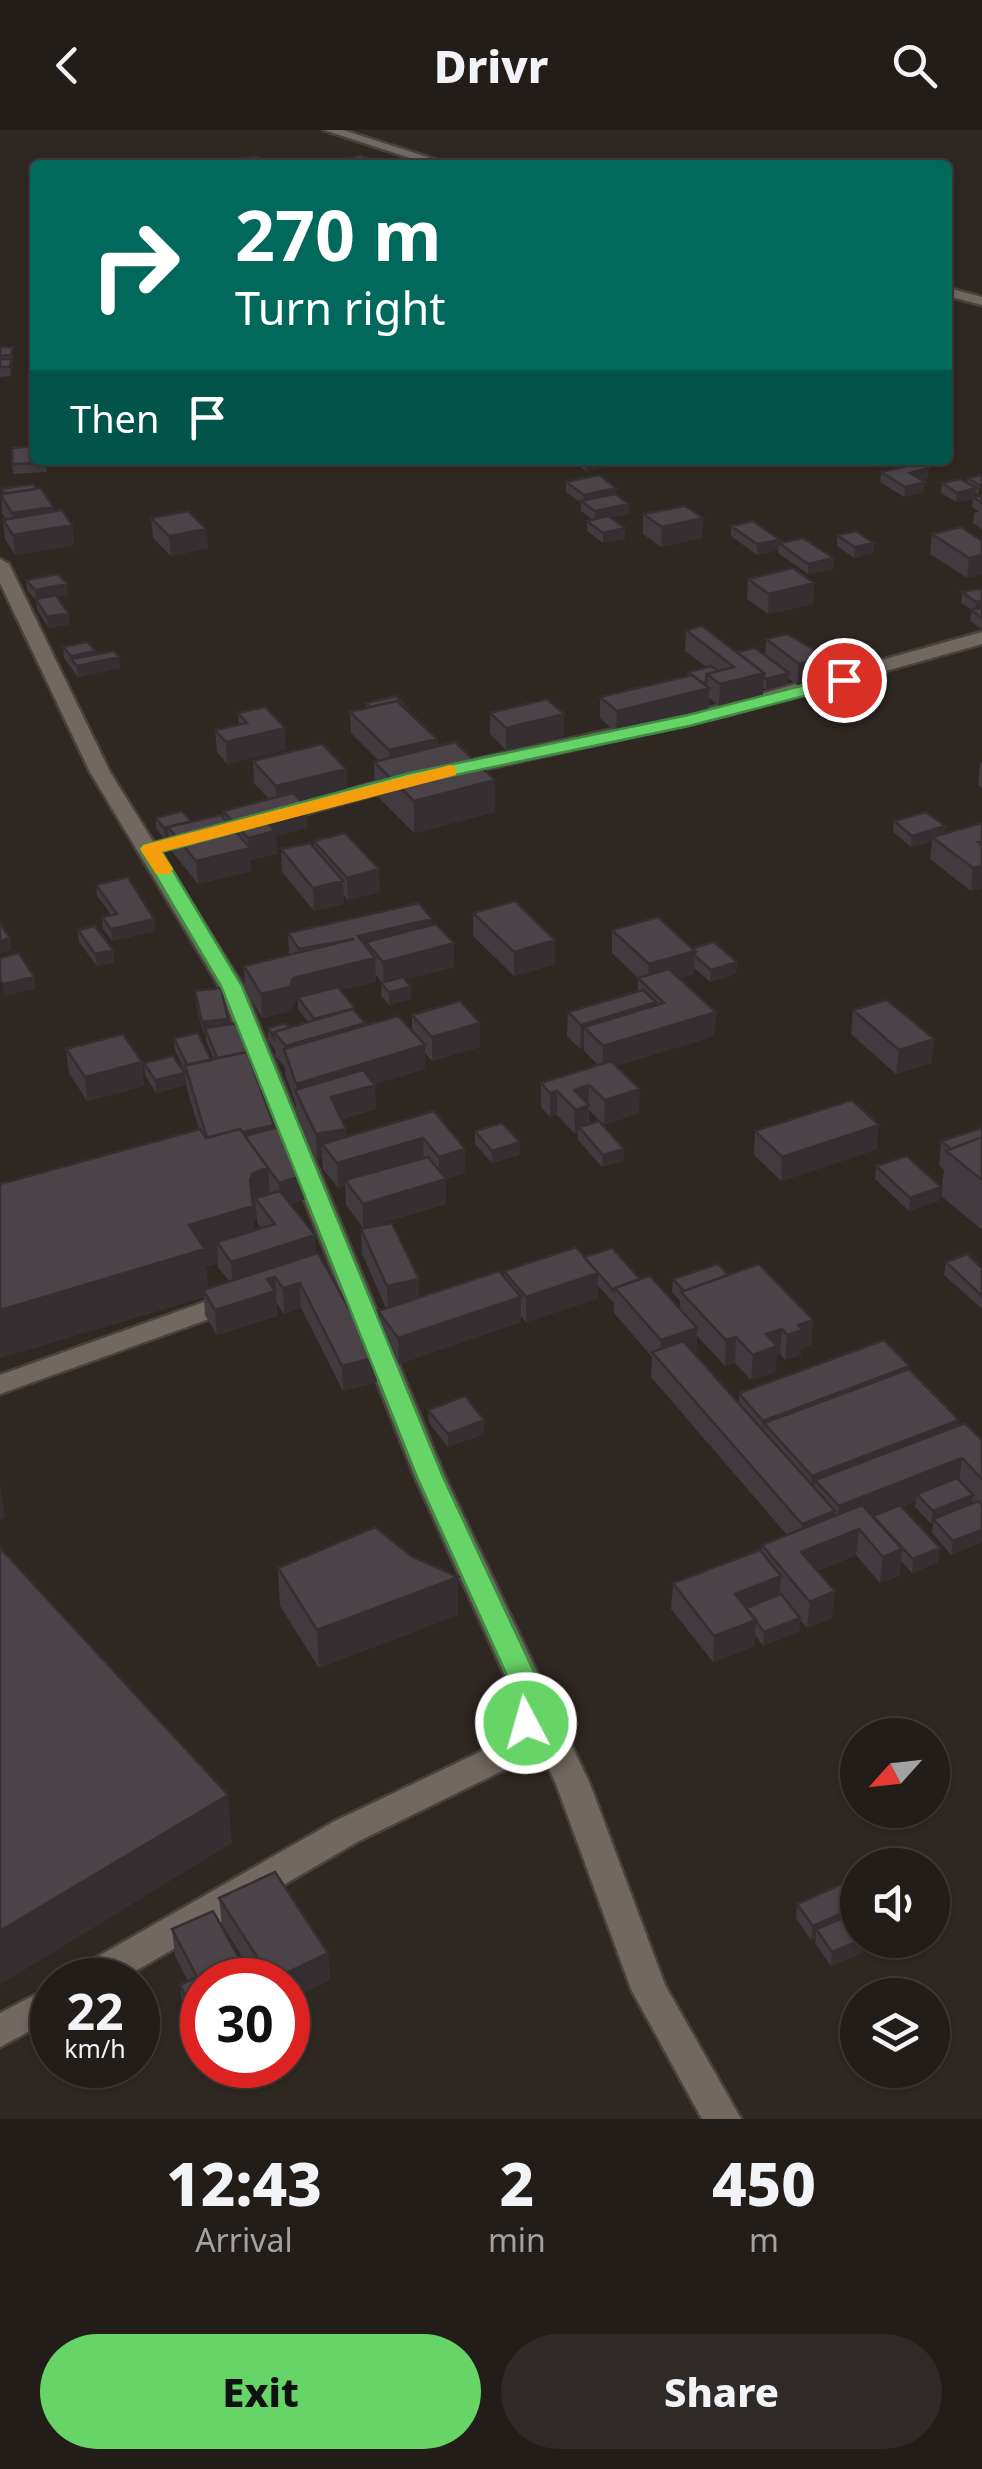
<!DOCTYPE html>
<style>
body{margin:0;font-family:"Noto Sans",sans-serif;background:#2f2a27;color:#f1f3f6;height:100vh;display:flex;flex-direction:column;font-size:38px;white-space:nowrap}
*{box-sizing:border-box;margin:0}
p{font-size:32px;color:#a3a2a2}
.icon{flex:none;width:55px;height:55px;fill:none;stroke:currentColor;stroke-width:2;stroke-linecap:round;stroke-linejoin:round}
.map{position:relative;height:1989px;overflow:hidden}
.panel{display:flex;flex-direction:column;background:#231d1a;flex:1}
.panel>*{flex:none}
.banner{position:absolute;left:30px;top:30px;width:922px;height:305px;border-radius:10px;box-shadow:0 2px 8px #0004,0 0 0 2px #403b39;background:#00695c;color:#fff;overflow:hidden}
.needle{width:65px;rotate:243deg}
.tools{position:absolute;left:840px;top:1588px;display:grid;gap:20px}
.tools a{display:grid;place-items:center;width:110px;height:110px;border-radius:50%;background:#231d1a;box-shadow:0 2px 8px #0004,0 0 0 2px #403b39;font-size:50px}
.speed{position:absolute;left:30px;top:1828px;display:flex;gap:20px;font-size:50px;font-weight:700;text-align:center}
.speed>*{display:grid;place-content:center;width:130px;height:130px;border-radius:50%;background:#231d1a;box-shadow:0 2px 8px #0004,0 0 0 2px #403b39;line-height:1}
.speed small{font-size:25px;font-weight:400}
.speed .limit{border:15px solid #d22;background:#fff;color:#111}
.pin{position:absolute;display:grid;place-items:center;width:85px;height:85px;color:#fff;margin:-42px;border:5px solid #fff;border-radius:50%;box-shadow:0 2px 10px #0007}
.me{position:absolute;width:110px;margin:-55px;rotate:354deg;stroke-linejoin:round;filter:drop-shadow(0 0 8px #0008)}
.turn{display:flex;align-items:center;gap:35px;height:210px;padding:0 40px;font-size:45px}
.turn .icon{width:130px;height:130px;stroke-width:2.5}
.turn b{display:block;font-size:70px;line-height:85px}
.then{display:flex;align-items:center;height:95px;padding:0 40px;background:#0003;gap:20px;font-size:38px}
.eta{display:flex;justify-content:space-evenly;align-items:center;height:170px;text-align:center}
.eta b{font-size:60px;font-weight:800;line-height:70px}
.cta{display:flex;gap:20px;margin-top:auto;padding:20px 40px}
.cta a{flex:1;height:115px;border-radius:60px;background:#66d467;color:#111;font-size:40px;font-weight:800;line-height:115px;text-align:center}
.cta a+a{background:#2f2a27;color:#f1f3f6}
header{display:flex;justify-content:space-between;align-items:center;height:130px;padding:0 40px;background:#231d1a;font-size:45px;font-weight:800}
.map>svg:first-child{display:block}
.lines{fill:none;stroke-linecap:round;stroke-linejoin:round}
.street-casing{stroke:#48423d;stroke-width:5}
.street{fill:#716861;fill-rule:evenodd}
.wall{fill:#413a3e;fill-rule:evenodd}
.shaded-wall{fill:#352f32}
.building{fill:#4c4348;stroke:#352f32;stroke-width:2.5}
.route{fill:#66d467;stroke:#428a43;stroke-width:2.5}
.slow{fill:#f59e0b}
</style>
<header><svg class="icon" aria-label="back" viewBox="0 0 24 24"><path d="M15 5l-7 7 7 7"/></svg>Drivr<svg class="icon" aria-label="search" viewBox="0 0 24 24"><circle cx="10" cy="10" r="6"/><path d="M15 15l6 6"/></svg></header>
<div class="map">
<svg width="982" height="1989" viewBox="0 0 982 1989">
<rect width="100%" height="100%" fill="#2f2722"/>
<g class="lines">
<defs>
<path id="street" d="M324 0H343L452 35H432Z
M948 158 982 167V175L948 166Z
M0 429 9 434 110 642 243 856 445 1347 590 1654 665 1855 741 1989H702L631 1859 556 1654 534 1606 504 1640 359 1711 120 1850H71L76 1839 335 1691 480 1622 505 1597 511 1559 415 1347 219 856 90 642 0 453Z
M982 502V514L725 586 450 647 440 641 450 635 714 577Z
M406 644 416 650 413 654 276 692 265 686 269 682Z
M238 1160 248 1163 252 1169 248 1175 0 1264V1245Z
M52 1856V1889L0 1917V1883Z"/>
</defs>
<use href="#street" class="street-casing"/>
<use href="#street" class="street"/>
</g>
<path class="wall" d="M0 217 14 226 11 246 0 247Z
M46 330 47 342 13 344 12 334Z
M571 330H602V338L587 342Z
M910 330H933L932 337 928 338V348L921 350 924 362 904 367 880 352 881 342 912 335 909 334Z
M982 345 978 365 975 363V367L982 365V399L973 393 974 383 979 382 972 377 973 369 956 372 941 363 942 353H967L968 348Z
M566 352 616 358V364L629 374V384L610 387 625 398V409L603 413 587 401V391L593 390 581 381V373L566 362Z
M1 359H36L53 377 54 382 72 395 74 415 15 425 5 409 3 390 6 389 2 384Z
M643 384 703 388 702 408 661 417 643 404Z
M151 388 206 399 208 418 171 426 153 408Z
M731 396 780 413 833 439 808 444 778 423V420L757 425 731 406Z
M932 404 982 411 967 448 930 424Z
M837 405 874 413 873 423 854 428 837 416Z
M748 449 814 453 813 474 768 484 747 469Z
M26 450 68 465 57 467 68 483 70 494 48 498 37 479 36 471 27 460Z
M982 461V499L970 491 972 480 961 473 962 462Z
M686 500 737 522 765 526 766 509 826 548 797 555 788 548V554L766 560 763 558V565L719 576 709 568 708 580 616 603 600 588V567L687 546 688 542 706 537 685 521Z
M63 517 96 521V524L119 527 120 538 78 547 64 528Z
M366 573 407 577 408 580 437 609 438 616 495 682 414 703 375 664 374 632 379 631 351 603 350 582 366 578Z
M238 583 286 620 227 634 217 622 215 600 239 595Z
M490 583 564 584V606L506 620 490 604Z
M253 631 346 639 347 661 302 672 306 676 307 698 276 706 277 724 250 730 251 741 198 754 170 719 169 708 165 709 156 699V688L191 692 224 688 223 681 269 669 254 653Z
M982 632V658L978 655 980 633Z
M894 691 945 696 944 704 982 693V758L971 761 930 729 932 711 911 717 893 702Z
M314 711 380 762 348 770 344 765V774L314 781 282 742 281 719 314 717Z
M96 755 154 789 155 801 112 811 103 799 102 787 111 785 97 766Z
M473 783 555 834 514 846 473 806Z
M432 795 454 837 405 849 411 857V869L389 875 381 865 382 853 376 845V852L340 860 365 895 412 902V885L480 917 432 931 425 923V939L374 954 376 979 342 989 346 1007 434 981 465 1019V1043L446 1049V1074L368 1097 419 1167 504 1147V1141L584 1127 640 1149 680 1178V1171L672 1162 673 1149 728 1145 813 1190 811 1215 801 1219V1225L785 1230 780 1224 777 1225 775 1242 751 1250 735 1233 725 1236 697 1206 696 1223 694 1224 739 1273V1263L909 1240 959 1290 958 1295 982 1310V1412L951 1425 932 1403 933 1394H931L915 1377 916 1371 902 1377 938 1432 912 1443 901 1431 899 1446 880 1453 856 1425 817 1441 832 1488 807 1498 800 1490 799 1502 763 1516 755 1505 754 1516 713 1532 671 1479 673 1453 761 1422 762 1415 787 1405 651 1247 652 1227 614 1183V1173L598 1156V1168L526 1192 521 1186V1192L399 1234 379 1207 378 1181 386 1178 362 1124 361 1099 363 1098 346 1075 345 1056 338 1058 323 1039 322 1028 317 1029 296 985V975L285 943V937L275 926V920L268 910V898H289L308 892 298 879V871L294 872 291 881 262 888 245 859 244 836 289 825 288 803Z
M78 800 113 820 114 832 97 836 79 812Z
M612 800 693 818 737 832 736 844 710 852 694 838V844L679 848 716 882 714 906 616 936 639 983 604 995 589 980V994L624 1019 623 1031 602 1037 578 1010V1003L575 1004 557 985 550 987 541 977V953L598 935 584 921V917L580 919 567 906 568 882 638 861V848L612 823Z
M195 861 228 889 229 894 251 932 275 998 315 1066 291 1074 315 1105 316 1124 377 1252 343 1261 301 1178 284 1184 276 1172 277 1186 217 1205 205 1185 204 1167 0 1228 199 999 187 959 185 942 175 920 174 908 211 930 214 929 206 911V904H203L196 873ZM257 1088V1093L261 1098 254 1100V1092ZM218 1133V1137L229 1151 208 1158 206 1136Z
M853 880 934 909 931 933 896 944 851 904Z
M66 919 142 932 144 956 87 971 69 943Z
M144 933 185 943 186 955 156 963 145 945Z
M982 998V1100L941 1066 944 1040 939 1036 941 1011Z
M475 1001 520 1012 519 1025 492 1033 475 1014Z
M755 1001 877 1019 781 1051 754 1025Z
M876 1036 940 1070 909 1081 875 1049Z
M946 1132 982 1138V1179L944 1145Z
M428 1280 484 1304 448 1317 429 1293Z
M411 1426 458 1447V1485L319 1538 280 1476 278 1438Z
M219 1768 328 1823 330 1850H257L222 1795Z
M797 1774 858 1810H891L831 1836 815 1813 816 1808 811 1810 796 1788Z
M172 1799 251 1850 198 1913 183 1882 180 1855 188 1851 175 1826Z"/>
<path class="shaded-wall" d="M13 217 14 226 11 246 10 237Z
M596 330H602V338L587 342V332Z
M633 330H653V332L633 336Z
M920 330H933L932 337 919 340Z
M929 338 928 348 909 352 910 343Z
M925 352 924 362 904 367 905 357Z
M616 358V368L584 372V365Z
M976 358 975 368 956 372 957 363Z
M629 374V384L595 391V381Z
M53 377 55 397 14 403 12 383Z
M703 388 702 408 661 417 662 397Z
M72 395 74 415 15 425 13 405Z
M625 398V409L603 413V403Z
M206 399 208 418 171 426 169 406Z
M780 410 778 420 757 425V414Z
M874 413 873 423 854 428 855 417Z
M982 425V445L967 448 969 428Z
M834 428 833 439 808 444V434Z
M814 453 813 474 768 484 769 464Z
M67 454 68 465 36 471 35 460Z
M982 471V481L975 482 976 472Z
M68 483 70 494 48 498 47 487Z
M96 521 97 532 119 527 120 538 78 547 77 536 72 530 71 526Z
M827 527 826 548 797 555 799 534Z
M764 543 763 565 719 576 720 554Z
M789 543 788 554 766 560V549Z
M706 552V559L709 558 708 580 616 603 617 581Z
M564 584V606L506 620V598Z
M285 598 286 620 227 634 226 612Z
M437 609 438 630 390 642 389 620Z
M346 639 347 661 277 678 276 656Z
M495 650V682L414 703V671Z
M306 676 307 698 276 706 277 724 250 730 251 741 198 754 196 731 249 718 248 708 262 687Z
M945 696 944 708 932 707V711L911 717 912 706Z
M168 697 169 708 165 709 164 698Z
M982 736V758L971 761 973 738Z
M379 739 380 762 348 770 347 748Z
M343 751 344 774 314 781 313 758Z
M154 789 155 801 112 811 111 799Z
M432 789V812H366L367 827 358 806Z
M10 808 11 820 0 823V811Z
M555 810V834L514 846V822Z
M454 813V837L384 855 383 832Z
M113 820 114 832 97 836 95 824Z
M695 821 694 844 648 858 649 834Z
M375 828 376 852 300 870 298 867V871L294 872 291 881 262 888 261 864 293 848Z
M737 832 736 844 710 852 711 840Z
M34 847 35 859 4 866 3 854Z
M411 857V869L389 875V862Z
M656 872 655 896 584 897V917L580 919 581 895Z
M716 882 714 906 603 940V916Z
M228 889 229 901 205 898 206 904H203L202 892Z
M365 893 366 917 286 926V916Z
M480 893V917L432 931V907Z
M934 909 931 933 896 944 899 920Z
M425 915V939L345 963 375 955 376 979 332 991 296 962V954Z
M142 932 144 956 87 971 85 947Z
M185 943 186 955 156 963 155 950Z
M589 955 588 1000 579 997 578 1003 575 1004 574 960Z
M640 959 639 983 604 995 605 970Z
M557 961V985L550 987V963Z
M274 995 276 1020 207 1010Z
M879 995 877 1019 781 1051 782 1027Z
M346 999 347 1023 322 1014V1028L317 1029 316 1004Z
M423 1008 424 1033 345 1050V1056L338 1058 337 1033Z
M520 1012 519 1025 492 1033V1021Z
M465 1019V1043L446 1049V1074L363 1099V1074L439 1051V1027Z
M624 1019 623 1031 602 1037 603 1025Z
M268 1038 271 1083 255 1068 257 1088 254 1092 256 1121 217 1112 218 1133 206 1136 209 1165 203 1160 204 1167 0 1228V1180L189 1095 250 1050 253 1043Z
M314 1042 315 1066 280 1077 279 1053Z
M941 1057 940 1070 909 1081 910 1068Z
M315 1105 316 1130 233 1157 231 1132Z
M598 1143V1168L526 1192V1167Z
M275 1147 277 1186 217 1205 215 1180 267 1149Z
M419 1149V1175L388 1181 387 1156Z
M300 1153 301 1178 284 1184 283 1158Z
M521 1167V1192L399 1234 398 1208Z
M813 1190 811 1215 801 1219V1225L785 1230 787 1205 798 1195Z
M697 1198 696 1223 663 1235 660 1231 661 1210Z
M782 1199 780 1224 777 1225 775 1242 751 1250 753 1225 766 1204Z
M736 1207 735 1233 725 1236 726 1210Z
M376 1227 377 1252 343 1261 342 1236Z
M910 1236 907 1262 764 1293 761 1316 763 1291Z
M484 1290V1304L448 1317V1304Z
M959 1290 956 1316 815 1350 814 1371 810 1372 812 1346Z
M962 1328 959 1354 917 1364 916 1371 837 1403 839 1376Z
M0 1354 5 1387 0 1390Z
M973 1365 971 1378 933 1389V1394H931L933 1381Z
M835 1381 833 1407 800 1420 802 1394Z
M859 1399 856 1425 798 1448 801 1422Z
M982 1400V1412L951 1425 953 1411Z
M940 1418 938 1432 912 1443 913 1429Z
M902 1419 899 1446 880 1453 883 1427Z
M781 1446 779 1472 749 1484 735 1464Z
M458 1447V1485L319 1538 317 1500Z
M835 1461 832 1488 807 1498 810 1472Z
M800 1488 799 1502 763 1516 764 1502Z
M756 1490 754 1516 713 1532 714 1506Z
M228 1665 232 1713 0 1855V1801Z
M858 1776V1789L816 1799V1808L811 1810 813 1796Z
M861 1810H891L831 1836 832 1822Z
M328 1823 330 1850 288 1871V1850H273Z
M202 1883V1911L198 1913 196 1886Z"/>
<path class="building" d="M360 25 383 33 374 35H321Z
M257 26 268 32 248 35 238 29Z
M0 217H13L11 225 0 226Z
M0 229H12L10 237H0Z
M35 316V330H46V333L12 334V318Z
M920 333 929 338 910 343 925 352 905 357 881 342Z
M599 345 616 358 584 365 566 352Z
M982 345V355H979L968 348Z
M960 349 976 358 957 363 942 353Z
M33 354 36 359 4 364 1 359Z
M41 358 53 377 12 383 0 364Z
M615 364 629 374 595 381 581 371Z
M982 365V373L973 367Z
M685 376 703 388 662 397 643 384Z
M62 380 72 395 13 405 3 390Z
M188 381 206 399 169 406 151 388Z
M608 386 625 398 603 403 587 391Z
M753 391 780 410 757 414 731 396Z
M961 397 982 411V425L969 428 932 404Z
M856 401 874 413 855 417 837 405Z
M803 408 834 428 808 434 779 413Z
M793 438 814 453 769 464 748 449Z
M58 444 67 454 35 460 26 450Z
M978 459 982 461V471L976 472 962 462Z
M56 465 68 483 47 487 36 469Z
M982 478V488L971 480Z
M702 496 764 543 720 554 707 544 734 537 686 500Z
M787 504 827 527 799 534 766 509Z
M87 512 96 521 71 526 63 517Z
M755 518 789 543 766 549 764 547V543L737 522Z
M114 521 119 527 77 536 71 529Z
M711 536 718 541 707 544 706 552 702 553 688 542Z
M692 545 709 558 617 581 600 567Z
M396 566 407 577H404L397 571 370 577 366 573Z
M547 569 564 584 506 598 490 583Z
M397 571 437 609 389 620 350 582Z
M265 577 285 598 226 612 215 600 247 593 238 583Z
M455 612 495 650 414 671 374 632Z
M322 614 346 639 276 656 253 631Z
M293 663 306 676 262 687 275 701 248 708 223 681Z
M182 681 191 691 164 698 156 688Z
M926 682 945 696 912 706 894 691Z
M221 685 250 718 196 731 168 697Z
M982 693V711L978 712 982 715V736L973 738 932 707Z
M345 703 379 739 347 748 314 711Z
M310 713 343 751 313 758 281 719Z
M128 747 154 789 111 799 102 787 117 784 96 755Z
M515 771 555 810 514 822 473 783Z
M419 773 432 789 358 806 375 828 293 848 290 857 261 864 244 836 354 809 299 819 288 803Z
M658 787 695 821 649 834 612 800Z
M0 793 10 808 0 811Z
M436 794 454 813 383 832 366 812Z
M95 796 113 820 95 824 78 800Z
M714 812 737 832 711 840 695 826V821L693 818Z
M19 823 34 847 3 854 0 850V828Z
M669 839 716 882 603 916 584 897 664 873 638 848Z
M403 847 411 857 389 862 381 853Z
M338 857 355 878 314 889 298 867Z
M221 858 228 889 202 892 195 861Z
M643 860 656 872 581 895 568 882Z
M887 870 934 909 899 920 853 880Z
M460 871 480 893 432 907 412 885Z
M353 879 365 893 286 916 274 902Z
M398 886 425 915 296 954 284 919Z
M239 893 250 928H249L247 922 217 928 205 898Z
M286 893 289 898 274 902V907L268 898Z
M198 903 211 930 187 935 174 908Z
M123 904 142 932 85 947 66 919Z
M247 922 274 995 243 1002 240 999 207 1008 185 935Z
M173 926 185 943 155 950 144 933Z
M611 931 640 959 605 970 589 955 574 960 589 975 576 980 557 961 550 963 541 953Z
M363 940 375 955 331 967 346 999 316 1004 295 960Z
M852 970 879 995 782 1027 755 1001Z
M434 981 465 1019 439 1027 423 1008 337 1033 322 1014Z
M599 991 624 1019 603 1025 579 997Z
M502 993 520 1012 492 1021 475 1001Z
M278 997 314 1042 279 1053 245 1006Z
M982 998V1007L951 1019 941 1011Z
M200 999 206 1008 240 999 268 1038 253 1043 250 1050 253 1076 189 1095 205 1119 0 1180V1054Z
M982 1007V1050L946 1021Z
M907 1026 941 1057 910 1068 876 1036Z
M428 1027 446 1049 363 1074 345 1050Z
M280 1061 315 1105 231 1132 217 1112 275 1094 255 1068Z
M392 1093 419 1149 387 1156 361 1099Z
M576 1117 598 1143 526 1167 504 1141Z
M612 1118 640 1149 615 1158 614 1161 584 1127Z
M318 1123 376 1227 342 1236 300 1153 283 1158 275 1147 267 1149 275 1161 215 1180 203 1160Z
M967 1124 982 1138V1166L946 1132Z
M718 1134 728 1145 684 1161 673 1149Z
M759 1134 813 1190 798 1195 803 1200 787 1205 782 1199 766 1204 777 1216 753 1225 736 1207 726 1210 681 1162Z
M499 1141 521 1167 398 1208 378 1181Z
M650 1146 697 1198 661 1210 615 1158Z
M884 1210 910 1236 763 1291 739 1263Z
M683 1211 835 1381 802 1394 652 1222Z
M909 1239 959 1290 812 1346 764 1293Z
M465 1266 484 1290 448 1304 428 1280Z
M965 1293 982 1310V1349L962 1328 839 1376 815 1350Z
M957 1348 973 1365 933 1381 917 1364Z
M978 1371 982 1375V1400L953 1411 933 1389Z
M862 1375 902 1419 883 1427 859 1399 801 1422 835 1461 810 1472 762 1415Z
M900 1375 940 1418 913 1429 873 1386Z
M375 1397 411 1426 458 1447 317 1500 278 1438Z
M0 1418 228 1665 0 1801Z
M760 1420 781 1446 735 1464 756 1490 714 1506 673 1453Z
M781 1464 800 1488 764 1502 746 1478Z
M275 1742 328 1823 272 1850 219 1768Z
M858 1747V1776L813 1796 797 1774Z
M213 1781 251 1850H202V1883L196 1886 180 1855 197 1847 172 1799Z
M858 1782V1810H861L832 1822 816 1799Z"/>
<path class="route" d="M844 545 850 546V554L689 596 412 654 162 722 242 856 443 1347 542 1559 541 1593 536 1601 526 1605 516 1601 511 1593 513 1559 417 1347 221 856 140 719 143 715 410 643 688 585Z"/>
<path class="slow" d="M450 635 456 637V645L162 722 173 739 170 744H156L140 719 143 715Z"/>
</svg>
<div class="tools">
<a><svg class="needle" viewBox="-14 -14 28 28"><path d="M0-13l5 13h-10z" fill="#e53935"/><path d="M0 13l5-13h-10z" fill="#a3a2a2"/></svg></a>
<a><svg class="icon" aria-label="sound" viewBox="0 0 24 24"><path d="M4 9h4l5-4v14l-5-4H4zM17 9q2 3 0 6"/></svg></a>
<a><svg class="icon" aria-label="layers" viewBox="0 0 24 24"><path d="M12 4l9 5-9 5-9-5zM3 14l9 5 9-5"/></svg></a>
</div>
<div class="speed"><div>22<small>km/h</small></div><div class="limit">30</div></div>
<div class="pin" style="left:844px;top:550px;background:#d93025"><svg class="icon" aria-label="arrive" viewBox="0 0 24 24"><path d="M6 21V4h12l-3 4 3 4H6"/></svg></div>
<svg class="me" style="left:526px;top:1593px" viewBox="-20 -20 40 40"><circle r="17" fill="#66d467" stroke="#fff" stroke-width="3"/><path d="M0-11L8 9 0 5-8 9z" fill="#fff"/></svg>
<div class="banner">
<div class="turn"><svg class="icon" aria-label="right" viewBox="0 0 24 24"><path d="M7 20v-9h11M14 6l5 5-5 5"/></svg><div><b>270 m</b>Turn right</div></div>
<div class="then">Then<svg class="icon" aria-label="arrive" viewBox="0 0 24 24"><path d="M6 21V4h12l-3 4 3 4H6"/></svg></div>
</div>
</div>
<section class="panel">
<div class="eta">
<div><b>12:43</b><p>Arrival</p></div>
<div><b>2</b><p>min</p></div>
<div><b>450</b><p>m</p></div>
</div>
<div class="cta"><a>Exit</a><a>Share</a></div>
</section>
